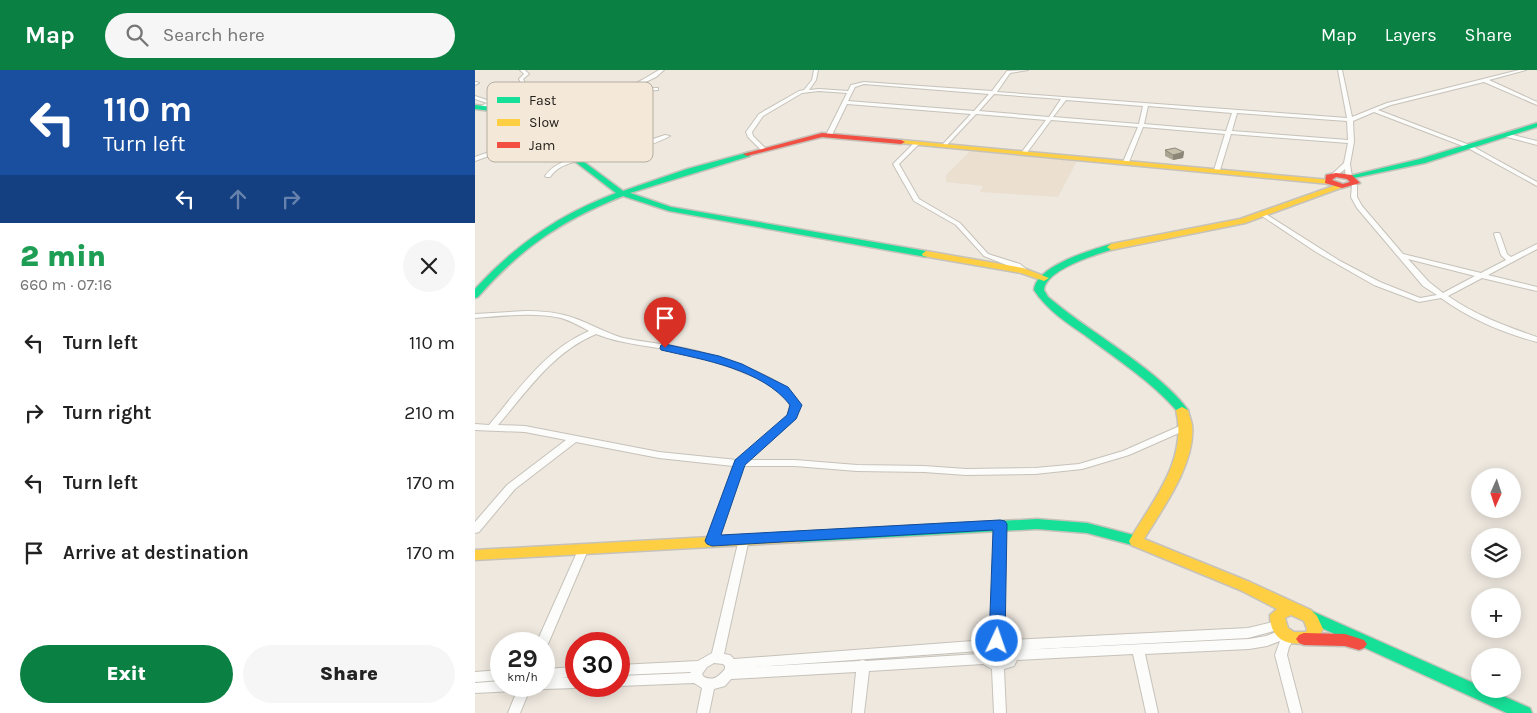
<!DOCTYPE html>
<meta charset="utf-8">
<style>
body{margin:0;font-family:Karla,sans-serif;background:#f6f6f6;color:#222;height:100vh;display:flex;flex-direction:column;font-size:19px;white-space:nowrap}
*{box-sizing:border-box;margin:0}
p{font-size:16px;color:#767676}
.icon{flex:none;width:28px;height:28px;fill:none;stroke:currentColor;stroke-width:2;stroke-linecap:round;stroke-linejoin:round}
.map{position:relative;flex:1;overflow:hidden}
.panel{display:flex;flex-direction:column;background:#fff;width:475px}
.panel>*{flex:none}
.guide{background:#1a4fa0;color:#fff;overflow:hidden}
.needle{width:32px;rotate:183deg}
.buttons{position:absolute;left:996px;top:398px;display:grid;gap:10px}
.buttons a{display:grid;place-items:center;width:50px;height:50px;border-radius:50%;background:#fff;box-shadow:0 2px 12px #0003;font-size:25px}
.speed{position:absolute;left:15px;top:562px;display:flex;gap:10px;font-size:25px;font-weight:700;text-align:center}
.speed>*{display:grid;place-content:center;width:65px;height:65px;border-radius:50%;background:#fff;box-shadow:0 2px 12px #0003;line-height:1}
.speed small{font-size:12px;font-weight:400}
.speed .limit{border:8px solid #d22;background:#fff;color:#111}
.pin{position:absolute;display:grid;place-items:center;width:42px;height:42px;color:#fff;margin:-51px -21px;border-radius:50% 50% 50% 0;rotate:-45deg;box-shadow:0 0 5px #0007}
.pin .icon{rotate:45deg}
.me{position:absolute;width:55px;margin:-28px;rotate:3deg;stroke-linejoin:round;filter:drop-shadow(0 0 4px #0008)}
.turn{display:flex;align-items:center;gap:18px;height:105px;padding:0 20px;font-size:22px}
.turn .icon{width:65px;height:65px;stroke-width:2.5}
.turn b{display:block;font-size:35px;line-height:42px}
.lanes{display:flex;align-items:center;height:48px;padding:0 20px;background:#0003;justify-content:center;gap:25px;direction:ltr}
.lanes .off{opacity:.35}
.round{display:grid;place-items:center;flex:none;width:52px;height:52px;border-radius:26px;background:#f6f6f6}
.head{display:flex;align-items:center;justify-content:space-between;height:85px;padding:0 20px}
h1{font-size:30px;font-weight:800;line-height:38px;color:#1e9e55}
.cta{display:flex;gap:10px;margin-top:auto;padding:10px 20px}
.cta a{flex:1;height:58px;border-radius:30px;background:#0b8043;color:#fff;font-size:20px;font-weight:800;line-height:58px;text-align:center}
.cta a+a{background:#f6f6f6;color:#222}
ul{padding:0;list-style:none}
li{display:flex;align-items:center;gap:15px;height:70px;padding:0 20px}
li div{flex:1}
li b{display:block;font-size:19px}
li em{font-style:normal}
header{display:flex;align-items:center;gap:30px;box-sizing:border-box;height:70px;padding:0 25px;background:#0b8043;color:#fff}
header strong{font-size:24px}
nav{display:flex;gap:28px;margin-inline-start:auto;font-size:18px}
.search{width:350px;height:45px;background:#f6f6f6;display:flex;align-items:center;gap:12px;box-sizing:border-box;padding:0 18px;border-radius:28px;color:#767676;font-size:19px}
main{display:flex;flex:1;min-height:0}
.map>svg:first-child{display:block}
.built{fill:#ebdfcf}
.lines{fill:none;stroke-linecap:round;stroke-linejoin:round}
.street-casing{stroke:#c6c2ba;stroke-width:2}
.fast-casing{stroke:#c6c2ba;stroke-width:3}
.slow-casing{stroke:#c6c2ba;stroke-width:3}
.jam-casing{stroke:#c6c2ba;stroke-width:3}
.street{fill:#fcfcfa;fill-rule:evenodd}
.fast{fill:#16e098;fill-rule:evenodd}
.slow{fill:#ffcf43;fill-rule:evenodd}
.jam{fill:#f24e42;fill-rule:evenodd}
.wall{fill:#aaa493}
.shaded-wall{fill:#8b8678}
.building{fill:#c6bfab;stroke:#8b8678}
.route{fill:#1a73e8;stroke:#114b97}
.key{fill:#f4e9d9;stroke:#b6ada0;stroke-width:1}
.key-label{font-size:14px;fill:#25211c}
</style>
<header>
<strong>Map</strong>
<div class="search"><svg class="icon" aria-label="search" viewBox="0 0 24 24"><circle cx="10" cy="10" r="6"/><path d="M15 15l6 6"/></svg>Search here</div>
<nav><a>Map</a><a>Layers</a><a>Share</a></nav>
</header>
<main>
<section class="panel">
<div class="guide">
<div class="turn"><svg class="icon" aria-label="left" viewBox="0 0 24 24"><path d="M17 20v-9H6M10 6l-5 5 5 5"/></svg><div><b>110 m</b>Turn left</div></div>
<div class="lanes"><svg class="icon" aria-label="left" viewBox="0 0 24 24"><path d="M17 20v-9H6M10 6l-5 5 5 5"/></svg><svg class="icon off" aria-label="ahead" viewBox="0 0 24 24"><path d="M12 20V5M6 11l6-6 6 6"/></svg><svg class="icon off" aria-label="right" viewBox="0 0 24 24"><path d="M7 20v-9h11M14 6l5 5-5 5"/></svg></div>
</div>
<div class="head"><div><h1>2 min</h1><p>660 m · 07:16</p></div><a class="round"><svg class="icon" aria-label="close" viewBox="0 0 24 24"><path d="M6 6l12 12M18 6L6 18"/></svg></a></div>
<ul>
<li><svg class="icon" aria-label="left" viewBox="0 0 24 24"><path d="M17 20v-9H6M10 6l-5 5 5 5"/></svg><div><b>Turn left</b></div><em>110 m</em></li>
<li><svg class="icon" aria-label="right" viewBox="0 0 24 24"><path d="M7 20v-9h11M14 6l5 5-5 5"/></svg><div><b>Turn right</b></div><em>210 m</em></li>
<li><svg class="icon" aria-label="left" viewBox="0 0 24 24"><path d="M17 20v-9H6M10 6l-5 5 5 5"/></svg><div><b>Turn left</b></div><em>170 m</em></li>
<li><svg class="icon" aria-label="arrive" viewBox="0 0 24 24"><path d="M6 21V4h12l-3 4 3 4H6"/></svg><div><b>Arrive at destination</b></div><em>170 m</em></li>
</ul>
<div class="cta"><a>Exit</a><a>Share</a></div>
</section>
<div class="map">
<svg width="1062" height="643" viewBox="0 0 1062 643">
<rect width="100%" height="100%" fill="#eee8df"/>
<path class="built" d="M495 81 602 91 583 127 505 122 508 116 471 112V105Z"/>
<g class="lines">
<defs>
<path id="street" d="M45 0H50L54 4 48 9 50 13 49 15 65 14 90 18 105 25 137 26 167 10 184 0H189L181 7 156 19 181 18H183V20L152 22 144 26 169 27 171 28V29C146 31 133 21 118 48L119 51 146 65 160 75 190 65 195 66C183 73 154 82 140 85 119 90 88 88 75 107H71L70 106C85 83 130 85 155 77L142 67 115 53 112 48 118 39 132 28 104 27 87 20 65 16 45 18 8 39H4V37L12 33 0 29V26L15 31 42 16 46 13 44 9 49 4Z
M339 0H343L341 10 334 20 344 19 373 21 376 15 389 12 517 21 532 1 553 0 535 3 522 22 872 48 863 0H867L877 47 912 33 1044 0H1051L1014 10 1062 32V35L1009 12 916 35 903 40 997 76 1062 112V116L993 78 899 42 878 51 879 72 875 94 877 107 874 109 871 107 870 99 860 107 855 106 869 93 873 73 756 64 745 100 742 102 739 100 750 64 668 57 654 92 651 94 648 92 663 57 576 50 551 84 549 85 546 83 571 50 501 44 470 77 468 76V74L496 44 372 34 357 65 354 67 351 65 372 23 344 21 327 23 288 46 277 62 278 66 291 79 286 80 273 67 271 62 284 44 324 21 329 20 337 10ZM389 14 514 24 499 41 373 31 380 17ZM519 24 586 29 574 47 504 41ZM591 30 668 36 664 54 578 47ZM673 36 757 43 751 61 669 54ZM762 43 872 51 873 70 757 61Z
M0 12H2L4 13 0 15Z
M1030 63 1062 71V75L1028 66V64Z
M440 72 445 73 424 94 444 129 485 153 513 184 545 194 551 199V203H545L539 198 509 186 481 155 439 131 418 94Z
M33 75 45 78H89L92 80 89 82H45L33 79 0 91V87Z
M877 114 882 115V127L887 136 928 184 1006 203 1031 190 1026 185 1019 164 1020 163H1024L1025 164 1032 184 1036 187 1062 174V179L1013 205 1062 217V221L1007 208 973 226C1000 245 1030 256 1062 267V272C1028 263 995 249 966 228L944 232 899 215 841 182 784 144 787 142 789 143 865 191 905 212 945 228 962 225 948 216 882 138 876 127ZM933 189 1000 206 968 223 954 212Z
M50 241C67 241 83 242 99 248 116 254 131 263 148 268 168 272 189 274 209 278 234 283 304 305 319 326 325 333 324 339 322 347L274 390H320L382 395 449 396 491 399 560 398 604 394 648 381 707 355 710 354 715 357 713 359 654 385 607 399 560 404 491 405 449 402 382 401 320 396H268L242 471 241 474 237 475 233 474 232 471 258 396 184 388 101 372 40 419 4 462 0 463V452L32 415 91 370 50 362 0 360V354L14 355C44 319 70 280 114 261 105 256 96 251 86 248 59 242 27 246 0 248V244ZM121 264C151 276 183 276 214 284 235 289 300 311 312 328 316 334 315 339 313 346L262 390 184 382 50 356 23 355C53 320 78 282 121 264Z
M525 451 529 452 530 455 528 567 538 570 773 558 802 551 806 553 808 556 806 559 773 568 544 580 774 569 791 566 809 559 818 564 820 567 814 577 812 585 827 643H815L800 585 805 571 792 576 774 579 670 584 683 643H671L658 584 542 590 539 596 529 599 531 643H519L517 599 508 594 394 601 389 643H377L381 602 256 609 250 616 239 619 234 643H222L227 618 219 613 144 616V606L215 603 216 602 144 605V595L223 591 237 583 264 469 265 466 269 465 273 466 274 469 249 584 255 585 259 589 511 570 516 568 520 455 521 452ZM522 576 529 577 533 582 530 589 521 590 516 586V580ZM504 581V584L391 591 388 590 384 591 279 597ZM239 593 248 594 250 596V599C243 607 239 611 229 607L227 604 232 597Z
M108 476 112 477 113 480 73 574 71 577 69 578V574H61L103 480 104 477Z
M101 597V607L86 608H101V616L105 617 101 618 69 619 65 618 64 616H69V599Z
M26 600V610L0 612V602Z
M26 611V616H54L55 619 45 643H33L42 621 0 623V613Z"/>
<path id="fast" d="M0 35 26 38 46 45 148 121 212 99 275 82V86L155 123 196 137 451 181 455 184 451 187 194 141 148 126C87 150 46 178 3 227L0 228V219C41 174 84 145 141 123L42 47 25 42 0 39Z
M1062 53V57L950 93 874 109 870 107 945 89Z
M636 174 639 175V179C622 184 570 200 569 220L573 227 588 239C625 268 686 303 713 340L711 342H703C677 312 643 290 611 266 592 253 572 240 559 220 561 196 616 180 636 174Z
M562 449 612 453 666 467 668 471 666 475 661 476 612 463 562 459 324 472 319 470 317 467 319 464 324 462Z
M832 539 1005 616V619H1012L1055 638 1057 643H1032L827 549 824 545 827 541Z"/>
<path id="slow" d="M426 70 855 110 859 112 855 114 424 73V71Z
M864 114 871 116 770 153 636 180 632 177 636 174 765 149Z
M451 181 548 198 574 208 569 211 546 203 448 186 447 184Z
M707 337 713 340C714 345 716 350 717 355 721 393 688 438 669 469L775 512 836 540 842 546 848 559 842 570C820 578 795 574 795 545L802 539 765 520 656 475 654 471C678 430 713 390 701 340ZM816 545 829 551 832 559 831 562H819L813 558 810 548Z
M324 462 329 464 331 467 329 470 324 472 0 490V480Z"/>
<path id="jam" d="M347 63 426 70 430 72 426 74 347 67 272 86 268 84Z
M861 103 877 105 885 113 867 118 850 113 851 105ZM861 107 872 109 875 112 868 114 857 110Z
M829 563 870 564 889 570 892 574 889 578 884 580 870 576 829 575 824 573 821 569 824 565Z"/>
</defs>
<use href="#street" class="street-casing"/>
<use href="#fast" class="fast-casing"/>
<use href="#slow" class="slow-casing"/>
<use href="#jam" class="jam-casing"/>
<use href="#street" class="street"/>
<use href="#fast" class="fast"/>
<use href="#slow" class="slow"/>
<use href="#jam" class="jam"/>
</g>
<path class="wall" d="M690 80 709 82 708 88 698 90 690 86Z"/>
<path class="shaded-wall" d="M709 82 708 88 698 90V85Z"/>
<path class="building" d="M700 78 709 82 698 85 690 80Z"/>
<path class="route" d="M190 274 244 286 267 294 313 317 327 335 321 349 270 395 246 465 525 450 530 451 532 454 530 571 528 575 522 577 517 575 514 571 518 460 237 476 232 474 230 471 260 390 312 345 315 335C287 299 229 290 186 280L185 278 186 275Z"/>
<rect x="12" y="12" width="166" height="80" rx="8" class="key"/>
<rect x="22" y="27" width="23" height="6" fill="#16e098"/>
<rect x="22" y="49" width="23" height="7" fill="#ffcf43"/>
<rect x="22" y="72" width="23" height="6" fill="#f24e42"/>
<g class="key-label">
<text x="54" y="35">Fast</text>
<text x="54" y="57">Slow</text>
<text x="54" y="80">Jam</text>
</g>
</svg>
<div class="buttons">
<a><svg class="needle" viewBox="-14 -14 28 28"><path d="M0-13l5 13h-10z" fill="#e53935"/><path d="M0 13l5-13h-10z" fill="#767676"/></svg></a>
<a><svg class="icon" aria-label="layers" viewBox="0 0 24 24"><path d="M12 4l9 5-9 5-9-5zM3 14l9 5 9-5"/></svg></a>
<a>+</a>
<a>−</a>
</div>
<div class="speed"><div>29<small>km/h</small></div><div class="limit">30</div></div>
<div class="pin" style="left:190px;top:278px;background:#d93025"><svg class="icon" aria-label="arrive" viewBox="0 0 24 24"><path d="M6 21V4h12l-3 4 3 4H6"/></svg></div>
<svg class="me" style="left:522px;top:571px" viewBox="-20 -20 40 40"><circle r="17" fill="#1a73e8" stroke="#fff" stroke-width="3"/><path d="M0-11L8 9 0 5-8 9z" fill="#fff"/></svg>
</div>
</main>
